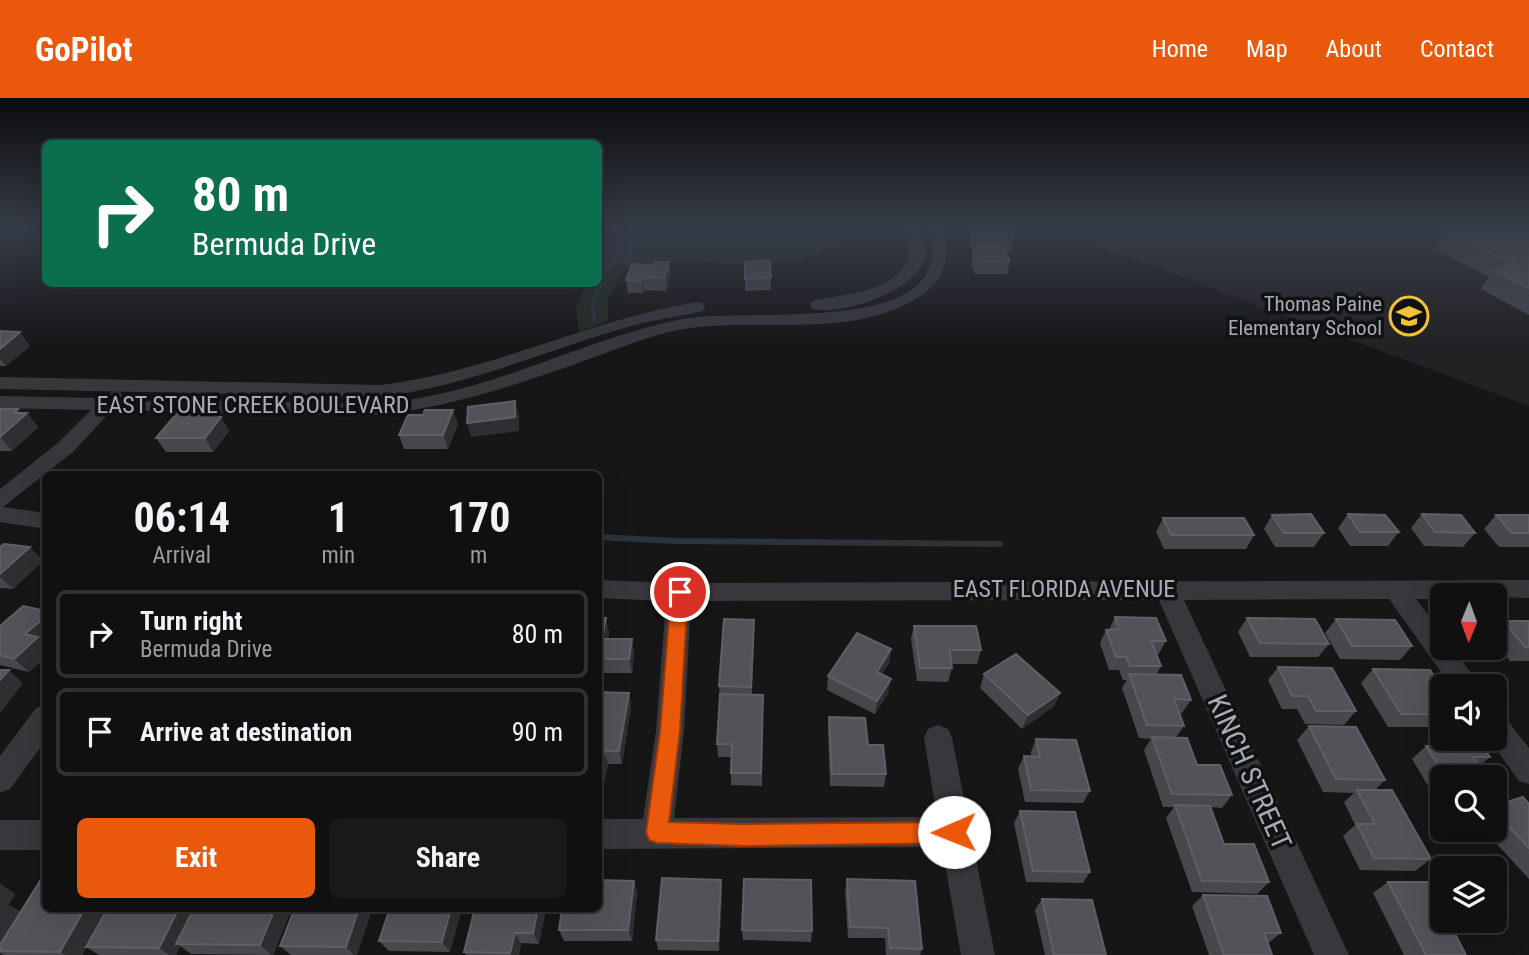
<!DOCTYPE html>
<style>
body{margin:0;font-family:"Roboto Condensed",sans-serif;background:#19191a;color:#f1f3f6;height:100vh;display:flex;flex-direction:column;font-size:26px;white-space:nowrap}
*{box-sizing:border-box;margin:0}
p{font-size:23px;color:#9c9d9f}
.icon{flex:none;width:38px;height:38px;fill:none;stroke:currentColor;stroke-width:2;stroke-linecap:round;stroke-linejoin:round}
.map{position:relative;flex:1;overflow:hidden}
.drawer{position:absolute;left:42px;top:373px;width:560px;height:441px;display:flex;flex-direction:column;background:#101011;border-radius:10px;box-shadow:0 7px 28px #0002,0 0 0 2px #303031}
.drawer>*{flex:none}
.top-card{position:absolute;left:42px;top:42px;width:560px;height:147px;border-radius:10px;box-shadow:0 7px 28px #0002,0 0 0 2px #303031;background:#0b6e4f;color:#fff;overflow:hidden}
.needle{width:46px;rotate:181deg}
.fabs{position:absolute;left:1430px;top:485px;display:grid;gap:14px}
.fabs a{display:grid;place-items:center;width:77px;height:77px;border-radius:10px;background:#101011;box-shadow:0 7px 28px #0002,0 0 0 2px #303031;font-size:35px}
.pin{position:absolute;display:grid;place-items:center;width:60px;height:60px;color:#fff;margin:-30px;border:4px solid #fff;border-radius:50%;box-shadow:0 2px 7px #0007}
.me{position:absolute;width:77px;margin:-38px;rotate:269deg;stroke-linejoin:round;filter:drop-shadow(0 0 5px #0008)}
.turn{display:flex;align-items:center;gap:24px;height:147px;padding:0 35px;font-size:32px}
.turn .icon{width:91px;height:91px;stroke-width:2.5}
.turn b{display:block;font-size:49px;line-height:60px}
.eta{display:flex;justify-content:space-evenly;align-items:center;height:119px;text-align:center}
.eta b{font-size:42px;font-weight:700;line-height:49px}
.primary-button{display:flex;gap:14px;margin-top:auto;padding:14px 35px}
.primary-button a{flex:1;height:80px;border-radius:10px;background:#ea580c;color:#fff;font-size:28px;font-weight:700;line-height:80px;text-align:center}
.primary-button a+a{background:#19191a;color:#f1f3f6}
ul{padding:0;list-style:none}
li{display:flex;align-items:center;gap:21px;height:88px;margin:0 14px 10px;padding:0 21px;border:4px solid #303031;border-radius:10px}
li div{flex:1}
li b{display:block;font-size:26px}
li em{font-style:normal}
header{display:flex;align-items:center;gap:42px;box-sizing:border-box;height:98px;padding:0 35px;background:#ea580c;color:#fff}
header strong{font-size:33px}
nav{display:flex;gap:38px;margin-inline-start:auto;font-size:24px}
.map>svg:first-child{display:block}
.built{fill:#222224}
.green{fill:#222a23}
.water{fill:#2c333b}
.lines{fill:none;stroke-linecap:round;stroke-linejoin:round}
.stream-far1{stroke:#2c333b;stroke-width:3.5}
.stream{stroke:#2c333b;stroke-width:6}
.minor{fill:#37373c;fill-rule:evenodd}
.wall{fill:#47474c}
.shaded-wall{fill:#2f2f32}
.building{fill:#525258;stroke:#5f6066;stroke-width:2}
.route{fill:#ea580c;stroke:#983908;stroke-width:2}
.labels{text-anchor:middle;stroke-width:7;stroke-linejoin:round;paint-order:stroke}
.far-poi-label{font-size:21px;fill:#a8abb7;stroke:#111112;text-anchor:end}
.street-label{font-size:24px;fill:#a8abb7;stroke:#111112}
.near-street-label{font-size:28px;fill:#a8abb7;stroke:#111112}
</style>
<header>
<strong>GoPilot</strong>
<nav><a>Home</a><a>Map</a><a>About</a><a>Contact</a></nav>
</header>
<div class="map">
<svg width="1529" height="857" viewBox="0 0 1529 857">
<rect width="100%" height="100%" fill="#161617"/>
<path class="built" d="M1047 129H1529V308Z"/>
<path class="green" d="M599 129H842L839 147 800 161 763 168 683 163 624 173 608 200V223L579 234 576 210 586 186H598L599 157 602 149 599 146Z"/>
<path class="water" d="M625 137 631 141 633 155 639 164 617 168 605 175 603 167 619 139Z"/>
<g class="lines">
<path class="stream-far1" d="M625 137 631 129
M595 223 592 206 605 175"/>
<path class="stream" d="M598 439 676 443 1000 446"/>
<path class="minor" d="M905 129H919C922 138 927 150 925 160 916 193 842 218 812 211L810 207 812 203C846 195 892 196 909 160Z
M928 129H942C953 162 943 186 912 203 847 239 769 221 698 229 657 233 615 252 576 266 507 290 439 312 366 318L112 312 73 354 3 409 46 415V431L0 424V391L59 344 91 312 0 310V298L102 300 114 293 121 295 122 301C177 302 232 303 287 304 335 305 382 308 430 298 516 281 596 238 683 221 739 210 903 233 929 171 935 157 931 143 928 129Z
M697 204 703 205 705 209 703 213C677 219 650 222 624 230 539 255 470 287 380 299L0 291V279L380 287C490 274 588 222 697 204Z
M598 482 679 485 1529 482V500L1442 497V501H1416L1442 535V550H1453L1480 588H1451L1389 501 1184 502 1349 857H1314L1159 502 691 503 684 633 674 720 937 719 924 640 928 631 938 627 948 631 952 640 995 857H961L942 749 598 751V721H643L656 633 666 503 598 500Z
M46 607V642L10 691 0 695V658L36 610Z
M1494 615 1504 618 1529 650V686L1519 683 1488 640H1494Z
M0 722H46V752H0Z"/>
</g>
<path class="wall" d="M864 129H890L889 131H865Z
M972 129H1008L1014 140 1011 153H1005L1010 163 1007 176H975L971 166 973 153H977H972L969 144Z
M1529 129V217L1481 191 1489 179 1434 151 1445 133Z
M770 162 771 192 745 193V164Z
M669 164 671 177 666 193 644 192 643 195H628L626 182 653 167Z
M0 233 30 248 6 268H0Z
M0 311 27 315 38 329 12 353H0Z
M221 319 229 333 213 354H166L156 340Z
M458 326 448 351H404L399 337Z
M1348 416 1399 434 1388 448H1350L1338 430Z
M1422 416 1475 435 1463 449 1424 448 1411 430Z
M1272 417 1324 435 1314 449H1275L1264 431Z
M1496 417H1529V449H1499L1484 431Z
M1163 420 1254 437 1246 451H1164L1156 434Z
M0 449H30L43 463 13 491 0 490Z
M46 513V545L44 546 46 547V559L29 574 0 567V528Z
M1115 519 1166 543 1158 557H1156L1161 568 1156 577 1191 602 1182 615H1179L1184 628 1176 639 1197 667 1232 697 1222 710 1210 709 1224 746 1269 784 1257 796 1192 794 1166 720 1174 709H1163L1144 652 1151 641 1139 640 1122 590 1127 582H1123L1119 572H1109L1100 545 1106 532H1109Z
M598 520 609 533 608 541H632L634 555 632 575H602L600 587H598Z
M1247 520 1329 546 1318 559H1250L1238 534Z
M1336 521 1412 548 1400 562 1340 561 1325 535Z
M1504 523H1529V563H1510L1494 542V533Z
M914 528 981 552 977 566H951L952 570 948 584 917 583 911 541Z
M754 535 752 596 763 597 762 688 731 687V659H718L717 646 720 599 719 588Z
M891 551 889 565 881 577 888 595 875 616 827 592 828 578Z
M1278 569 1356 613 1344 627 1305 626 1297 611H1282L1268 582Z
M1373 571 1442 589V604L1439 607 1442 611V620L1432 629H1388L1361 585Z
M984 576 1060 595 1054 608 1022 631 980 590Z
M598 594 629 595 631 608 622 666H608L604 685H598Z
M829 619 868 647 886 676 884 689 830 688 828 633Z
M1309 628 1385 682 1375 692 1431 761 1415 773 1360 772 1343 738 1355 727 1344 704 1354 695 1323 694 1297 642Z
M1442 637V640H1477L1490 659 1479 668 1486 679H1442V701H1436L1412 661 1426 648H1430Z
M1036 641 1090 693 1083 705 1025 704 1018 671 1024 658H1031V654Z
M1529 706V781L1484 732H1494V708Z
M1020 713 1090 774 1083 785 1026 784 1014 725Z
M847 781 922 851 920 857H886L885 840H848L845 793Z
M721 782 722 793 719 853 658 852 656 842Z
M634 783 637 794 632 843H564L559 832Z
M1388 784 1466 857H1404L1373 795Z
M0 786 15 796 8 807 21 814 105 815 193 812 194 810H292L273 857 191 856 180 848 176 857H99L86 849 82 857H4L0 855Z
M1203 797 1281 835 1268 845 1272 857H1209L1192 808Z
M1042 801 1106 857H1045L1035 812Z
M295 810 357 857H291L280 848Z
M462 810 450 854 389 853 379 843Z
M546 810 539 846 521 845 519 857H466L464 854 506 814Z
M742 832 812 833 811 844 743 842Z"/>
<path class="shaded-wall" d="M669 164 671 177 666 193 665 180Z
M643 179 644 192 643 195 641 183Z
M20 234 30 248 6 268 0 261V251Z
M515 303 519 317V333L471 339 467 325Z
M18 311 24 318 27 315 38 329 12 353 0 339 14 315Z
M453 312 458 326 448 351 443 337Z
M221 319 229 333 213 354 205 340Z
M30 449 43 463 13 491 0 479V476Z
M46 518V545L44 546 46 547V559L29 574 14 561 25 536Z
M606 520 609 533 606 555 602 541Z
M632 541 634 555 632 575 629 561Z
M891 551 889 565 874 588 877 574Z
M599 561 602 575 600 587 598 582Z
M9 572 23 585 0 616V582Z
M891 581 888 595 875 616 877 603Z
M629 595 631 608 622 666 619 653Z
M1060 595 1054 608 1022 631 1028 617Z
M604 653 608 666 604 685 601 673Z
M721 782 722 793 719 853 718 843Z
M634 783 637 794 632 843 628 832Z
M0 786 15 796 8 807 21 815 0 849Z
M78 810H98L105 815 82 857H65L60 854Z
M179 810H190L196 815 176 846 180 848 176 857H169L159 850Z
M275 810H292L273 857H271L260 847Z
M359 810H373L357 857H354L346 849Z
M451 810H462L450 854 442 844Z
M538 810H546L539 846 533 835Z
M515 835 521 845 519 857H512L510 855Z"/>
<path class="building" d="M974 129H1008L1014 140H974L971 132H976Z
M1467 129H1481L1485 130 1495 129H1529V190L1494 172 1516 167 1445 133Z
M978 148H1003L1010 163 978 164 973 153H980Z
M770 162 771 179 745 181V164Z
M655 164H669L665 180 643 179 641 183 626 182 632 166 653 167Z
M0 233 20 234 0 251Z
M515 303V319L467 325 468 309Z
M0 311H18L14 315H27L0 339Z
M425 312H453L443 337H399L408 317H423Z
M177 315 221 319 205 340H156Z
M1311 416 1324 435H1284L1272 417Z
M1348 416 1385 417 1399 434H1360Z
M1422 416 1461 417 1475 435 1435 434Z
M1496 417H1529V435H1512Z
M1163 420H1244L1254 437H1171Z
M4 446 30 449 0 476V449Z
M23 508 46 513V518L25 536 38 539 14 561 0 557V528Z
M1115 519 1156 520 1166 543H1151L1161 568H1130L1126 559H1116L1106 532 1119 531Z
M598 520H606L602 541H632L629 561H599L598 563Z
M1247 520 1315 521 1329 546 1260 545Z
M724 521 754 522 751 589 719 588Z
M1336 521 1395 522 1412 548H1352Z
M1504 523H1529V549H1525Z
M914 528H976L981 552H949L952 570H920Z
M857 535 891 551 877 574 891 581 877 603 828 578Z
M1016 556 1060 595 1028 617 984 576Z
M1278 569 1332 570 1356 613H1316L1308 598H1292Z
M1373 571 1430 572 1442 589V598H1434L1442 611V616H1401Z
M0 572H9L0 582Z
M1129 576 1181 577 1191 602 1174 601 1184 628 1147 627Z
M598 594 629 595 619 653H604L601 673 598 672Z
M720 596 763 597 761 675H731L732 646H717Z
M829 619 865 620 868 647H883L886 676H832Z
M1309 628 1356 629 1385 682 1336 681Z
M1152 639 1187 640 1197 667H1220L1232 697 1172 696Z
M1447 640H1477L1490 659H1473L1486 679H1445L1426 648H1452Z
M1036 641 1076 642 1090 693 1031 692 1024 658 1040 659Z
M1357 692H1392L1431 761 1374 760 1357 726H1375Z
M1523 699 1529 706V750L1494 713V708Z
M1175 707 1210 708 1224 746H1254L1269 784 1202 783Z
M1020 713 1075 714 1090 774 1033 773Z
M662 780 721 782 718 843 656 842Z
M744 781 811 782 812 833 742 832Z
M847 781 915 783 922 851 890 850 888 830 850 829Z
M598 782 634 783 628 832H559L562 810H598Z
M40 783H46V810H85L60 854 0 853V847Z
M1388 784H1427L1442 812V822H1448L1466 857H1426Z
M1203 797 1267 798 1281 835H1264L1272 857H1224Z
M1042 801 1092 802 1106 857H1054Z
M108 810H179L159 850 86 849Z
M194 810H275L260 847 176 846Z
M295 810H359L346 849 280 848Z
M390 810H451L442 844 379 843Z
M507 810H538L533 835H515L510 855 464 854 474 814H506Z"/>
<linearGradient id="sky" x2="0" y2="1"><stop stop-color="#0c0c0d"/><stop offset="0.52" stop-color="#363c47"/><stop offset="1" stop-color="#363c47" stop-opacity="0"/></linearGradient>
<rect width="1529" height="249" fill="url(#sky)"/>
<path class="route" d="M680 487 686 489 688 494 680 633 669 724 742 726 954 724 961 727 964 734 961 742 954 745 742 748 657 745 649 742 646 734 660 633 671 494 673 489Z"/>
<defs>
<symbol id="school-ring" viewBox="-11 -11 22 22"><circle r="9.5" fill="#111112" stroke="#f0c335" stroke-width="1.5"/><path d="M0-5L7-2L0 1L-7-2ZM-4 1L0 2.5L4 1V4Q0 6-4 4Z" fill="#f0c335"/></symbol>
</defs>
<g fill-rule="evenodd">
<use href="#school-ring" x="1387" y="196" width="44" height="44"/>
</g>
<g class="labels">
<g class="far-poi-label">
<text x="1382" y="213">Thomas Paine<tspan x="1382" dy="24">Elementary School</tspan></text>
</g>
<g class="street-label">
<text x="253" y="315">EAST STONE CREEK BOULEVARD</text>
<text x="1064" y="499">EAST FLORIDA AVENUE</text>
</g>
<g class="near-street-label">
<text transform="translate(1250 674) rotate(66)" y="10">KINCH STREET</text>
</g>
</g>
</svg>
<div class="fabs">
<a><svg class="needle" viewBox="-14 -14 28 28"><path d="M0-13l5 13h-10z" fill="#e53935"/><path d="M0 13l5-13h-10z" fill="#9c9d9f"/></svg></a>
<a><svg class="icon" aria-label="sound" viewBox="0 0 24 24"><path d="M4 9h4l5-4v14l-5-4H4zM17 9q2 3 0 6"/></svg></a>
<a><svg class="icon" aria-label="search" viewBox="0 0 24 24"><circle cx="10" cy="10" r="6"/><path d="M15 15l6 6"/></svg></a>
<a><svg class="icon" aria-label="layers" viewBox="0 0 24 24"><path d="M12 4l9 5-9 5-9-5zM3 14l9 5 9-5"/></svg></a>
</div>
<div class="pin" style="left:680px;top:494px;background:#d93025"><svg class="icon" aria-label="arrive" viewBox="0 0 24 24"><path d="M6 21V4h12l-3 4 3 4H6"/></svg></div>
<svg class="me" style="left:954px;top:734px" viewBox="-20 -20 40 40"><circle r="19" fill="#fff"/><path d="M0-13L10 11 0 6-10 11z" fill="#ea580c"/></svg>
<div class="top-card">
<div class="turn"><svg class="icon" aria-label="right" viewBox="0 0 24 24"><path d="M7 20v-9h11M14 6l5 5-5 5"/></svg><div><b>80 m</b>Bermuda Drive</div></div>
</div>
<section class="drawer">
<div class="eta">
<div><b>06:14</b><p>Arrival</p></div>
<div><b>1</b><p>min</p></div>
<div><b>170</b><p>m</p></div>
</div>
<ul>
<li><svg class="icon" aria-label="right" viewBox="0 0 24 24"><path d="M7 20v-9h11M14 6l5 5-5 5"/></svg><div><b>Turn right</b><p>Bermuda Drive</p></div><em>80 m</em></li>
<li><svg class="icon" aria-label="arrive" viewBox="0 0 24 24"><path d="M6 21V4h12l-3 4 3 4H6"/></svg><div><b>Arrive at destination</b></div><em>90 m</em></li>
</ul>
<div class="primary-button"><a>Exit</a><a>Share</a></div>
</section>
</div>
